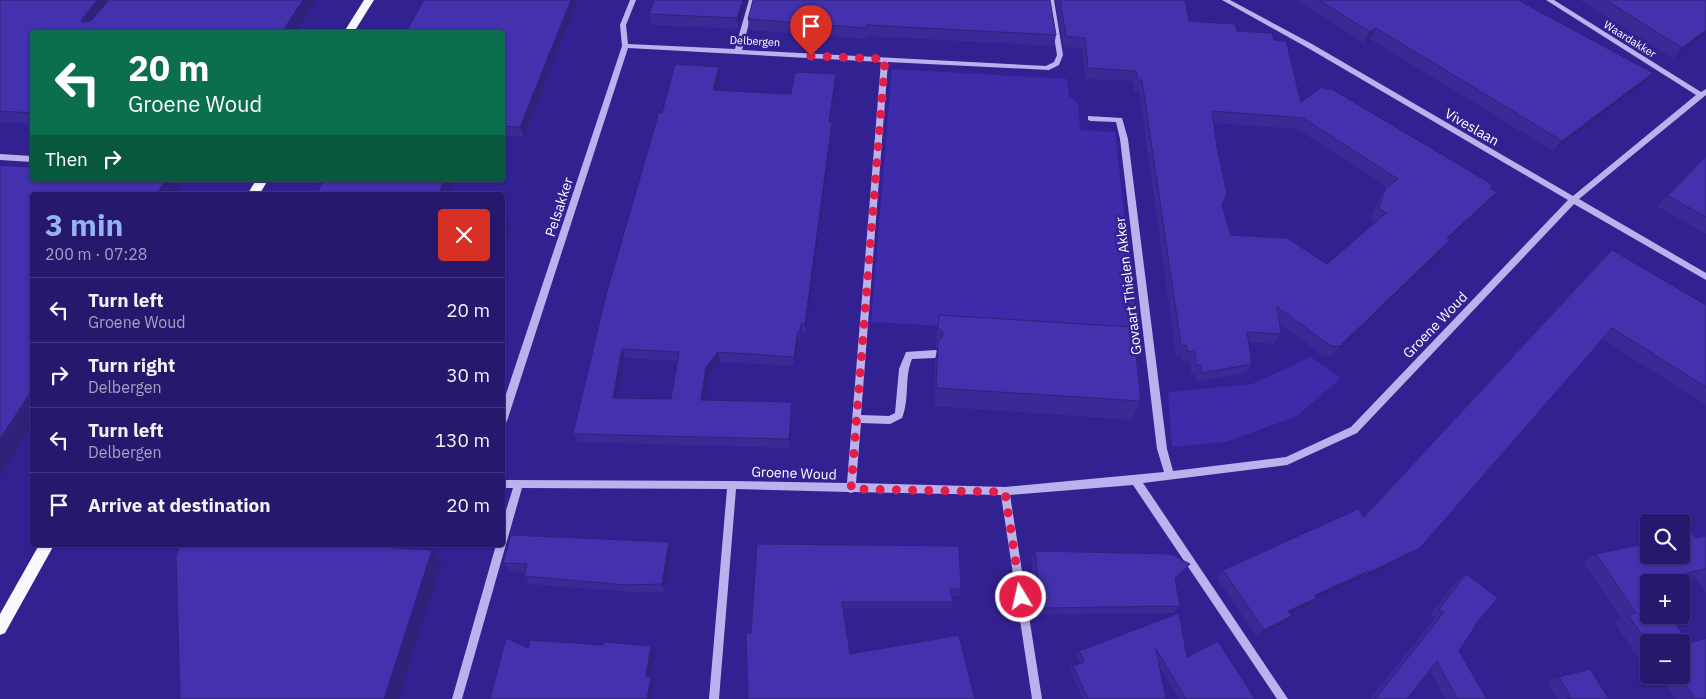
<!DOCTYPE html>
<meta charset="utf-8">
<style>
body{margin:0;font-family:"IBM Plex Sans",sans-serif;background:#322675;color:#f1f3f6;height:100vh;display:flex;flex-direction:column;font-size:19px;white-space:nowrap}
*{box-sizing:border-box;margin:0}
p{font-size:16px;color:#a4a0c2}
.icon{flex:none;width:28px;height:28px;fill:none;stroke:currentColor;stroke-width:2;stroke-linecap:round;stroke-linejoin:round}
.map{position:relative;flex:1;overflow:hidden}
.sheet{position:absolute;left:30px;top:192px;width:475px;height:355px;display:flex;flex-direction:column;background:#26196d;border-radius:5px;box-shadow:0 1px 4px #0004,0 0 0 1px #423880}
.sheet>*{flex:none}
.guide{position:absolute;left:30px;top:30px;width:475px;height:152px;border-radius:5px;box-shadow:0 1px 4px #0004,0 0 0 1px #423880;background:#0b6e4f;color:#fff;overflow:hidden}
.controls{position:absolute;left:1640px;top:514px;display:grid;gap:10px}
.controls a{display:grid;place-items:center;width:50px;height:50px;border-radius:5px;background:#26196d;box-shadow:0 1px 4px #0004,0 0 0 1px #423880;font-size:25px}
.pin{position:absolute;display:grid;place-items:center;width:42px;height:42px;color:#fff;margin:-51px -21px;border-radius:50% 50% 50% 0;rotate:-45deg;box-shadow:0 0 5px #0007}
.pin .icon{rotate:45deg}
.me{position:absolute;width:55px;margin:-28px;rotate:351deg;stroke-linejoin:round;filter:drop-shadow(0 0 4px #0008)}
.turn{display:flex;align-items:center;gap:18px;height:105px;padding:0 15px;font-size:22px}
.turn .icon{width:65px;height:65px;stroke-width:2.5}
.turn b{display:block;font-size:35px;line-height:42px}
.then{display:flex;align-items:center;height:48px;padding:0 15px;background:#0003;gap:10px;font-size:19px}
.round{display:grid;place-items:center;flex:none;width:52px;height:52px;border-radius:5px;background:#322675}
.summary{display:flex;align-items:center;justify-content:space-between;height:85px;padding:0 15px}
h1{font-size:30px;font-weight:800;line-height:38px;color:#95b2f1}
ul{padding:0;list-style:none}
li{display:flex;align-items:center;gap:15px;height:65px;padding:0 15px;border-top:1px solid #423880}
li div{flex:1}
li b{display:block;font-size:19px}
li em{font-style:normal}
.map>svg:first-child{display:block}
.green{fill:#3d2ba9}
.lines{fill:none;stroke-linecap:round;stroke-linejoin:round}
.minor{fill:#bbb2ed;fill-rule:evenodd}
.major{fill:#faf8ff;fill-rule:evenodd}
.wall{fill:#3a2a96;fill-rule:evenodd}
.shaded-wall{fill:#2f227a}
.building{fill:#4331ae;stroke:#2f227a;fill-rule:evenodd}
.route{stroke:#e11d48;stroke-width:9;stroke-dasharray:0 16.2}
.labels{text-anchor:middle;stroke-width:5;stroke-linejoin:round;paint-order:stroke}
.far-street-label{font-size:11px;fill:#fff;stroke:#322191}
.street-label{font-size:14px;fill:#fff;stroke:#322191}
</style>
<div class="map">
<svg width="1706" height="699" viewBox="0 0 1706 699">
<rect width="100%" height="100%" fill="#322191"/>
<path class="green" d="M892 69 1067 79 1069 96 1078 103 1080 130 1115 132 1138 337 871 322Z
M1311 357 1341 378 1297 416 1226 442 1172 447 1168 392 1252 384Z"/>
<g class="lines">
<path class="minor" d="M630 0H636L626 25 628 44 735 49 749 0H755L742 50 1046 66 1054 62 1057 55 1048 0H1054L1063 55 1059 65 1049 70 888 62 861 415 889 416 895 413 899 369 906 352 935 350 938 351 939 354 938 357 935 358 912 359C904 377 910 399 902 418L890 424 861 423 856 483 1005 487 1164 472 1157 449 1120 139 1116 122 1091 121 1088 120V116L1122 118 1128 139 1167 449 1173 471 1286 457 1351 427 1568 200 1308 48 1222 0H1230L1312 44 1573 196 1696 95 1546 0H1554L1701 92 1706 89V95L1579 199 1706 273V280L1574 204 1357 433 1287 465 1143 483 1288 699H1277L1133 485 1010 495 1042 699H1032L1001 495 854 492 851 493 848 492 736 489 719 699H709L727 489 522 488 462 699H452L496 545H502V523L513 488H502V480L732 481 847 483 881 62 628 48 507 421 505 424 502 425V406L622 46 620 25Z
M0 154 32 156V162L0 160Z"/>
<path class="major" d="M364 0H374L354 32H344Z
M256 180H268L259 195H247Z
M39 545H54L5 633 0 635V614Z"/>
</g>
<path class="wall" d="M0 0 32 32V124L0 122Z
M578 0 524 137 502 136V32Z
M747 0 739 29 652 25 649 14Z
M1055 0H1185L1189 21 1237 31 1274 40 1301 102 1493 185 1491 188 1488 202 1448 239 1450 240 1442 251 1333 355 1324 356 1279 323 1281 334 1274 344 1249 342 1252 364 1246 373 1196 382V375L1190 374V361H1182L1181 355 1176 354 1139 91H1134L1133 81 1085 79 1082 49 1064 47ZM1214 123 1297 129 1387 187 1379 198 1371 218 1376 221 1327 264 1231 235 1222 205Z
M1297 0H1518L1644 83 1553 151 1370 39 1364 43Z
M1580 0H1706V33L1673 59Z
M748 19 1056 35 1054 46 866 36V39L749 30Z
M720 77 717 90 791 94 836 84 831 122 832 133 806 334 802 333 801 340H799L795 366 720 362 708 376 705 400 793 410 790 448 577 442 573 434 662 113ZM625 358 678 361 671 399 618 398Z
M1706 155V234L1657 206Z
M1612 250 1706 305V405L1602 339 1410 555 1361 579 1360 578 1317 597 1309 605 1290 613 1292 616 1284 623 1256 636 1217 578 1223 570 1363 517 1601 260Z
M939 315 1141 401 1132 420 934 406 935 360 937 349 936 348V335Z
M1693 534 1696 538 1706 536V593L1694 576 1664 582H1649L1648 586 1649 615H1669L1689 643 1706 638V699H1676L1659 675H1681V642H1649V663L1643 664 1614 622 1621 618 1583 562 1596 554 1649 543V555H1681V536Z
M669 542 672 550 665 592H630L530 584 524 576 525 572 510 571 503 563Z
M757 544 961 589 960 596H951L953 602 951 608H843L850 654 751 633Z
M1035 551 1190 564 1183 572 1175 580 1180 606 1174 613 1038 615 1031 559Z
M1466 574 1479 620 1459 651 1487 699H1445L1430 670 1407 699H1370L1435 618 1430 614 1457 581Z
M1179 613 1187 657 1255 699H1179L1160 667 1166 699H1083L1070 670 1073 666 1080 663 1076 656 1079 651Z
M1559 677 1609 699H1558L1547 682Z"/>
<path class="shaded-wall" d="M97 0H116L92 31 82 22V19Z
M303 0H317L296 32H282Z
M571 0H578L524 137 520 127Z
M743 0H747L739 29 737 18Z
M1376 28 1370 39 1364 43 1370 32Z
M1706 30V33L1673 59 1682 48Z
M719 67 720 77 715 100 713 90Z
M1653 73 1644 83 1553 151 1562 141Z
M836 74V84L829 133V122Z
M832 123V133L806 334 805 324Z
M166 180H173L180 189 176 195H156Z
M444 180H454L448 195H438Z
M1497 192 1488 202 1439 248 1447 238Z
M505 217 510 228 502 246V224Z
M1450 240 1442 251 1333 355 1340 346Z
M801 324 802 333 801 340 800 331Z
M798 331 799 340 795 366 794 357Z
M622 349 625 358 616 407 613 398Z
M718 352 720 362 708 376 704 408 701 400 706 367Z
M32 390V426L0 477V439Z
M792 402 793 410 790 448 789 439Z
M669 542 672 550 665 592 662 584Z
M363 545H374L378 549 363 546Z
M1420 548 1410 555 1361 579 1370 572Z
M432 550 442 561 399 699H384Z
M1190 564 1183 572 1169 586 1175 578Z
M1369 571 1360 578 1307 602 1315 595Z
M1317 598 1309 605 1280 618 1288 611Z
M1292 616 1284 623 1256 636 1264 630Z
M651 646 654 651 649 681 646 676Z
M651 677 654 681 651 699H647Z"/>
<path class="building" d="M0 0H97L82 19V22L91 21 109 0H303L282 32H32V113L0 111Z
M424 0H571L520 127 502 126V32H406Z
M654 0H743L737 18 649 14Z
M753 0H1050L1056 35 866 25V28L748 19Z
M1060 0H1185L1189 21 1235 24 1237 31 1272 33 1274 40 1286 41 1301 102 1322 87 1327 90 1330 88 1493 185 1490 188 1497 192 1447 238 1450 240 1340 346H1331L1277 307 1281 334 1247 332 1252 364 1202 373 1201 365H1196L1195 352 1187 351 1186 345H1181L1142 80H1138L1136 71 1088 68 1085 38 1066 36ZM1212 111 1303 118 1398 179 1386 188 1378 208 1386 213 1327 264 1287 238 1231 235 1222 205 1227 194 1217 147Z
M1319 0H1518L1653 73 1562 141 1376 28 1370 32Z
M1606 0H1706V30L1682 48Z
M675 64 719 67 713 90 750 92 791 94 795 72 836 74 829 122 832 123 805 324H801L800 331H798L794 357 718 352 706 367 701 400 792 402 789 439 573 434 606 295 659 112 662 113ZM622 349 679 352 671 399 613 398Z
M1706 156V217L1668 196Z
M0 165 32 167V180H166L156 195H32V390L0 439Z
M324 180H444L438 195H316Z
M502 217H505L502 224Z
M1612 250 1706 305V387L1612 328 1420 548 1370 572 1369 571 1315 595 1317 598 1288 611 1292 616 1264 630 1223 570 1358 509 1364 517Z
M939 315 1133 327 1141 401 936 388 938 340 941 339 943 335 942 331 938 329Z
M1693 534 1696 538 1706 536V569L1645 582 1649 587V615H1669L1689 643 1706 638V699H1695L1679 675H1681V642H1649V645L1628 615 1636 613 1596 554 1649 543V555H1681V536Z
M511 535 669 542 662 584 626 585 524 576 527 564 503 563Z
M757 544 959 546 961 589H950L953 602H842L850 654 959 635 975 699H748L746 633H751Z
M181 545H363V546L432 550 384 699H180L176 555Z
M1035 551 1171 554 1190 564 1175 578 1180 606 1041 608Z
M1466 574 1498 598 1479 620 1459 651 1487 699H1457L1437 661 1407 699H1375L1444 612 1439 609Z
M1179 613 1187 657 1218 641 1255 699H1186L1156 649 1166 699H1088L1073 666 1084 662 1079 651Z
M506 638 528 648 530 640 603 645 604 642 651 646 646 676 651 677 647 699H490Z
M1590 669 1609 699H1567L1571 698 1559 677Z"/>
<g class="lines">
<path class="route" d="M811 56 885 59 851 489 1005 492 1021 597"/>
</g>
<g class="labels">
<g class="far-street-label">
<text transform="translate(1630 39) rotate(32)" y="4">Waardakker</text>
<text transform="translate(755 41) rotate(3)" y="4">Delbergen</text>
</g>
<g class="street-label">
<text transform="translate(1472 127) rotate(30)" y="5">Viveslaan</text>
<text transform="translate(559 207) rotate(-72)" y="5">Pelsakker</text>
<text transform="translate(1128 286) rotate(-97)" y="5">Govaart Thielen Akker</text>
<text transform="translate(1435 325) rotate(-46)" y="5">Groene Woud</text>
<text transform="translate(794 473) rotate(2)" y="5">Groene Woud</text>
</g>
</g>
</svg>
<div class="controls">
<a><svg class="icon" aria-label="search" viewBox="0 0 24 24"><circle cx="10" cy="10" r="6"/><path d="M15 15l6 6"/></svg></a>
<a>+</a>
<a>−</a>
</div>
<div class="pin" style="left:811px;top:56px;background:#d93025"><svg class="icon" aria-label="arrive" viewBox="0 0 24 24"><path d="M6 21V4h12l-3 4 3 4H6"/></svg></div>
<svg class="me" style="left:1021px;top:597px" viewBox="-20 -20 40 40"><circle r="17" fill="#e11d48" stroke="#fff" stroke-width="3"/><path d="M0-11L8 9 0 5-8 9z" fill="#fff"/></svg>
<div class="guide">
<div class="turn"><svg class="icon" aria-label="left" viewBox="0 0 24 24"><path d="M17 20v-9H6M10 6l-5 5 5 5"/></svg><div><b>20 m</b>Groene Woud</div></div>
<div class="then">Then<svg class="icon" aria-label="right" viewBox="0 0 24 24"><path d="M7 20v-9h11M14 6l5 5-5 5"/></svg></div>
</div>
<section class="sheet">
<div class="summary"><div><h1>3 min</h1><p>200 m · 07:28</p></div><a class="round" style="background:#d93025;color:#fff"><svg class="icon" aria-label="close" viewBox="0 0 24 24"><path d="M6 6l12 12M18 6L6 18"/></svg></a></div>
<ul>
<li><svg class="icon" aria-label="left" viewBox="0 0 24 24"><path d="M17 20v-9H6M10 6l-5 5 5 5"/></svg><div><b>Turn left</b><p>Groene Woud</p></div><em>20 m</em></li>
<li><svg class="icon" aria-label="right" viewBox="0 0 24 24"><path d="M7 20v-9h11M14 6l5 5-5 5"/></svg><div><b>Turn right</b><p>Delbergen</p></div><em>30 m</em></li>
<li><svg class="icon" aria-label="left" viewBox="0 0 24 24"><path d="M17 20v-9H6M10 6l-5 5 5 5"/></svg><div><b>Turn left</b><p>Delbergen</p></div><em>130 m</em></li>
<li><svg class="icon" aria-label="arrive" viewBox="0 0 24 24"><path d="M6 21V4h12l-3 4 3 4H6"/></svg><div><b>Arrive at destination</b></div><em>20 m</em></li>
</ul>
</section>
</div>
